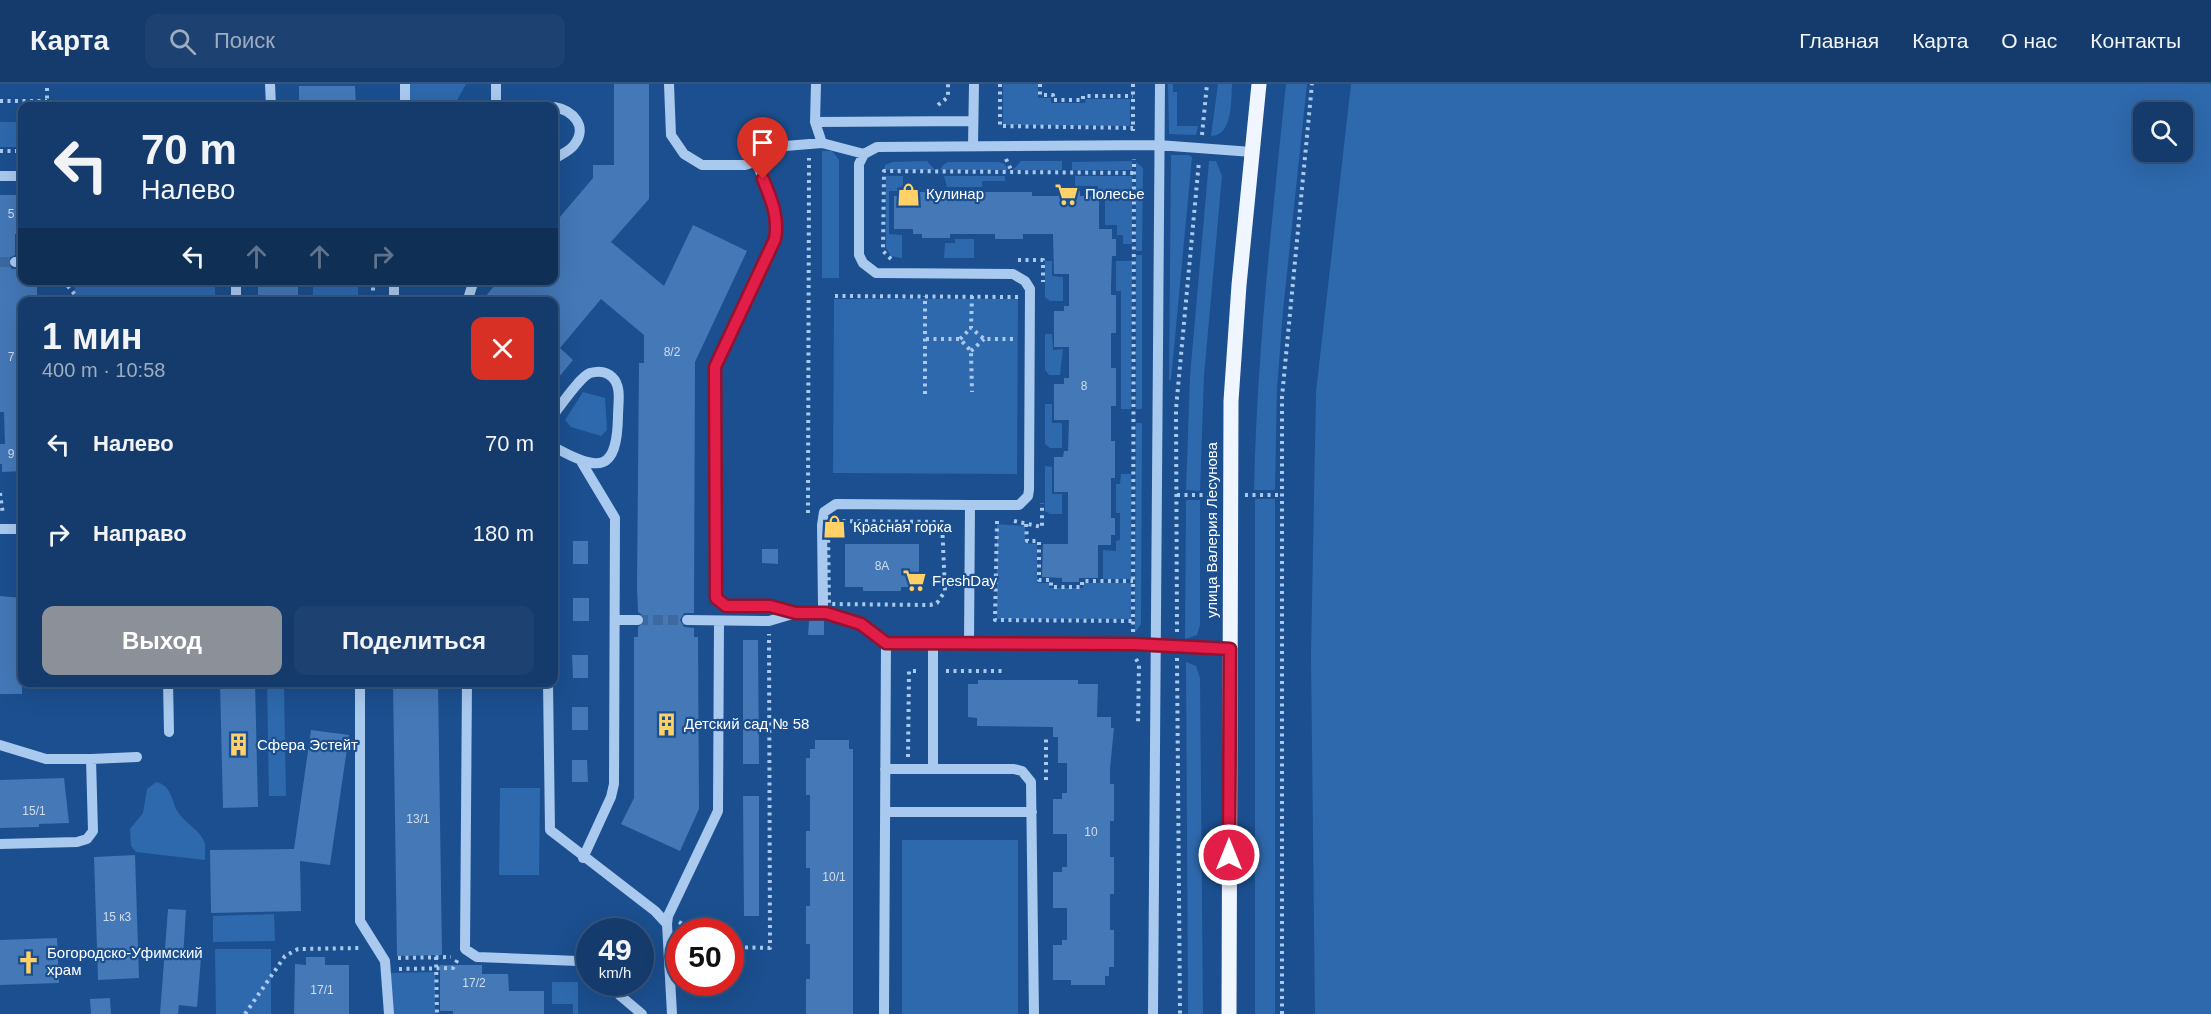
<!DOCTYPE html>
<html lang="ru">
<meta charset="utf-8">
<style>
body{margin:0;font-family:Helvetica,sans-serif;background:#1d4271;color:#f1f3f6;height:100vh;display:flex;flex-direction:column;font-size:22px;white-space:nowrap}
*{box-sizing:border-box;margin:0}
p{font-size:20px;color:#9dadc1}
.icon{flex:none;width:33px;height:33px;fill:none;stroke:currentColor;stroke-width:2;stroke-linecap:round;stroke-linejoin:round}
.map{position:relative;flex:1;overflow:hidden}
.side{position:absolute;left:18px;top:213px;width:540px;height:390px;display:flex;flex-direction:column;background:#143b6b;border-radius:12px;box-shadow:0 6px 24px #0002,0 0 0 2px #33557e}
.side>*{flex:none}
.hud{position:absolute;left:18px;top:18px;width:540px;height:183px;border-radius:12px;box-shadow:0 6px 24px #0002,0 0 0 2px #33557e;background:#143b6b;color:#f1f3f6;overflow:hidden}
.buttons{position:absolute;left:2133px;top:18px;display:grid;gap:12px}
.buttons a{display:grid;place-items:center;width:60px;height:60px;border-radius:12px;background:#143b6b;box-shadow:0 6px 24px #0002,0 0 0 2px #33557e;font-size:30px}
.speed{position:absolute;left:576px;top:834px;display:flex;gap:12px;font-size:30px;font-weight:700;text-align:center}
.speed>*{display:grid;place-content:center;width:78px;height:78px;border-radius:50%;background:#143b6b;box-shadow:0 6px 24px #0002,0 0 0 2px #33557e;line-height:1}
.speed small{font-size:15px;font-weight:400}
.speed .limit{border:9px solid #d22;background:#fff;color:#111}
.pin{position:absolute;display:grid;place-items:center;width:51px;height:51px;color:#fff;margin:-62px -26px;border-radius:50% 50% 50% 0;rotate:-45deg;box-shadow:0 0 6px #0007}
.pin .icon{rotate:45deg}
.me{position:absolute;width:66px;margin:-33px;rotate:0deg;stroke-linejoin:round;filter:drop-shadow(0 0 4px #0008)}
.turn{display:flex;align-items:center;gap:21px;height:126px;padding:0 24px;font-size:27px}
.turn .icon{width:78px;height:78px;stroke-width:2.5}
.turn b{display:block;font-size:42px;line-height:51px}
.lanes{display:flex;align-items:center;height:57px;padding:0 24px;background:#0003;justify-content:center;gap:30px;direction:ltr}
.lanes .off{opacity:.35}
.round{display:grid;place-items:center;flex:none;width:63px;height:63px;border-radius:12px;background:#1d4271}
.head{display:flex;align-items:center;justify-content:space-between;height:102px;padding:0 24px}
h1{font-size:36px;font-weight:700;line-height:45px}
.primary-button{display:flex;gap:12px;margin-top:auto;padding:12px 24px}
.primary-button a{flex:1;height:69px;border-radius:12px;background:#8c9099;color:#fff;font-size:24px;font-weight:700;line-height:69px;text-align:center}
.primary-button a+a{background:#1d4271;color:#f1f3f6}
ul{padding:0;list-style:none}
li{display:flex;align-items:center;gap:18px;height:90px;padding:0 24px}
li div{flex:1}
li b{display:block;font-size:22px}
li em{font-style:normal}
header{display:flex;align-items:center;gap:36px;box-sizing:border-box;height:84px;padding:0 30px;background:#143b6b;border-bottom:2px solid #33557e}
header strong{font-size:28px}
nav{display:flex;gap:33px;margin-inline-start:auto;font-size:21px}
.search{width:420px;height:54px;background:#1d4271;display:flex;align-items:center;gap:15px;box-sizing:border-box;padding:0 21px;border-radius:12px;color:#9dadc1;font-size:22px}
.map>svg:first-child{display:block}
.green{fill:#2e69ad;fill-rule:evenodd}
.building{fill:#4478b7}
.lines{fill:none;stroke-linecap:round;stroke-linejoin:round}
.minor-tunnel{stroke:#3d69a0;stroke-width:10;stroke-dasharray:10 5;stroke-linecap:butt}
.path{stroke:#a9c9ee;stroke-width:4;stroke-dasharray:3 4.5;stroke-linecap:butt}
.minor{stroke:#a9c9ee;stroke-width:10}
.major{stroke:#f0f6ff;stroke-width:15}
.route-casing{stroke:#92132f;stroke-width:15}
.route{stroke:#e11d48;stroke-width:10}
.labels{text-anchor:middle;stroke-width:4.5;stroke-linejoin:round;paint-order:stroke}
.number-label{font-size:12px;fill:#d0dded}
.poi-label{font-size:15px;fill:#fff;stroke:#1b4f8f;text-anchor:start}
.street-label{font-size:15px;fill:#fff;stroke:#1b4f8f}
</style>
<header>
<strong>Карта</strong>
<div class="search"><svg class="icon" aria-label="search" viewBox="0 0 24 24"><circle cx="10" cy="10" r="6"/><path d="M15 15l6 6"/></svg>Поиск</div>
<nav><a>Главная</a><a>Карта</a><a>О нас</a><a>Контакты</a></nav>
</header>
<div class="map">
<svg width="2211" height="930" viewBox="0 0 2211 930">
<rect width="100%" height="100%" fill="#1b4f8f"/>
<path class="green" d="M410 0H466L454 22H410Z
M1003 0H1038V14H1051V19H1085L1086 15H1130V42L1003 41Z
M1168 0H1173V8H1177V42H1198L1196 51 1169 50Z
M1218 0H1232C1231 16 1233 52 1211 52Z
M1286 0H1307L1283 227 1277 305 1275 406H1254C1257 270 1272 135 1286 0Z
M1351 0H2211V930H1315L1311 571 1316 308ZM2144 28H2182V68H2144Z
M0 38H22V63H0Z
M822 67H832L839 76V194H822Z
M1171 71H1189L1192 73 1171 296H1169Z
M927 77 935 86H884L885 81 893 78Z
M1021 77H1062V86H1013Z
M1132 77V86H1072V78Z
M1209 77H1216L1222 92 1204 292 1200 407 1186 406 1190 292Z
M948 78H999L1005 80 1008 86H940L943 81Z
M1136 78 1143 84 1142 167H1136Z
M886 92H903V103H899V107H889V150L902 151V174L891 172 886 164Z
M944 92H1005V97H982V103H947Z
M1075 92H1132V160H1123V151H1117V141H1105V108H1098V102H1075Z
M955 155H974V174H944L945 159H955Z
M1136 171H1142V325H1136Z
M1045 177H1052V192L1063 193V217H1050L1045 213Z
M1116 177H1132L1131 325H1121V207H1116Z
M75 197H215V217H75Z
M313 197H358V217H313Z
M834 215H1018L1017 390 833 389Z
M1045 250H1052L1053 266 1063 265 1060 291H1049L1045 286Z
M583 308 605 314 607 346 601 352 571 343 565 336Z
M1045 320H1052V339H1062V364H1050L1045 360Z
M1136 339H1142L1141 540 1135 549Z
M1045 382 1052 383V410H1062V430H1050L1045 427Z
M1121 390H1131V495H1103V466L1116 467V457L1120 456V429H1116V400H1120Z
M1255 415H1275V930H1255Z
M1186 416H1200V541L1197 551 1185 555Z
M997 440 1025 442V459L1037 460V499H1049V504H1083L1084 499H1131V535H997Z
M1186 578 1196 582 1200 594 1203 930H1188Z
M267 599H284L286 712H269Z
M156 698C172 701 171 717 178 728 184 739 198 744 204 757 206 762 205 770 205 776L136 768 131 762 130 745 143 729 147 705Z
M500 704H540L539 791H499Z
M902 756H1018V930H902Z
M274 830 275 857 213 858V832Z
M215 865H271V930H216Z
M435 888V930H393L390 889Z
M552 898H578V930H573V920H552Z"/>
<path class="building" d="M614 0H649V115L611 158 664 202 693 141 747 167 695 278 694 529H684L680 536 684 543 694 544V553H698L699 725 680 767 621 740 634 714V553H638V543L645 537 644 532 638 528 637 503 639 279H644V251L601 215 560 264 573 276 554 299V218H481L499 196H554V140L593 94V81H614Z
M299 2H355L356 22H299Z
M1062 107H1080V112H1099V145H1112V155H1116V172H1112L1111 202V211H1116V249H1111V284H1116V322H1111V357H1115V394H1111V434H1115V451H1111V461H1098V494H1079V498H1062V494L1042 493 1043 460H1068V408H1054V373H1063L1064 367H1068L1069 336H1054V300H1064V294H1069V263H1054V227H1064V222H1069V190H1054L1053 150H1023V155H995V150H950V154H922V150H913V145H894V112H904V108H1032V112H1062Z
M0 111H22V150H15V171L9 174 8 179 12 185H22V196H37V218H22V387L2 388V380H0V360H5L4 328H0Z
M258 196H298V218H258Z
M573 457H588V480H573Z
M845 460H919V503H901V507H863V503H845Z
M762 465H778V480L762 479Z
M0 512 22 514V610H0Z
M573 514H589V537H573Z
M809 537H824V551H808Z
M743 556H758L759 680H743Z
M572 571H588V594H573Z
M978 596H1078V600H1098L1097 633H1111V644H1114L1110 685V700H1114V737H1110V773H1114V810H1110V846H1114V883H1109V892H1105V901H1071V896H1053V861H1062V856H1067V824H1053V788H1062V783H1067V750H1053V715H1062V709H1067V679H1058V653H1053V643L977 642V634L968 633V600H978Z
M220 598H255L258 723 223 724Z
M393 598H438L442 871 397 872Z
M572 623H588V646H572Z
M311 646 349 651 330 781 300 777 301 827 211 829 210 766 294 765Z
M815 656H849V665H853V930H806V895H810V860H806V822H810V784H806V747H810V711H806V674H810V665H815Z
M572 676H587L588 698H572Z
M64 694 69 739 39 740V743L0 744V696Z
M743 712H759V832H744Z
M135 771 139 894 98 896 94 773Z
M168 825 186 826 183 873 201 874 197 923 179 921 178 930H160Z
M57 854 59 899 0 901V856Z
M306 873H325V881H349V930H294L295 880 306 881Z
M440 881H482V890H508L509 907H544V930H453V927H440Z
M110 914 111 930H91L90 915Z"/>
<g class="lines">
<path class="minor-tunnel" d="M0 178H15
M638 536H687"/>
<path class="path" d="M1000 0V42L1133 44
M1040 0V11H1053V16H1083V12H1133
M1133 0V47
M0 17H47
M938 21 948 13V0
M47 22V0
M1202 51 1207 0
M0 67H22
M1006 75 1012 88
M891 175 883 167 884 87 1134 89
M1018 176H1043V198
M63 196 81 218
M373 196V218
M835 212 1018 213
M972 212 971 244 984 255H1016
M926 255H960L971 267 972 308
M960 255 971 244
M971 267 984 255
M925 310V212
M0 409 3 431
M1177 411H1216
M1245 411H1280
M808 429 809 74
M835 437 942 438 945 507 937 519 930 521 829 520 828 445Z
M997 437 995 536 1133 537
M1014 437 1042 443V419
M1026 440 1027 457H1039V496H1051V503H1082V497H1133
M1133 548 1134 75
M1177 548 1176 325 1199 77
M1177 574 1180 930
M1136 575 1139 580 1138 641
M946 587H1002
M908 673 909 587H920
M1046 696V655
M679 838 697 848
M730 863 770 864 769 550
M436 873 437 930
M398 874 451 873
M399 885 453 884 458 875
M245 930 285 872 298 865 362 864
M1282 930V313L1312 0"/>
<path class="minor" d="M270 0 271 22
M496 0V22
M669 0 671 51 684 70 702 81H745L764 75 785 62 822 59
M816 0 815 38 822 59 864 70
M405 22V0
M496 22H547
M554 23C572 26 589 42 574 61 570 67 560 71 554 75
M815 38 973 37
M973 62 974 0
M757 79C766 104 780 128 775 155L715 283 714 506 716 514 726 522H769L796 529
M0 92H22
M15 178H22
M236 196V218
M394 196V218
M467 218 474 196
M554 330C561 321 580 293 590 289 597 287 606 287 612 293 622 302 618 319 618 332 617 389 599 388 554 363
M582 379 615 434 614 700 611 713 583 774
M0 445H22
M615 536H638
M687 536 769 537 796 529H827
M886 559 861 540 827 529 823 523 822 441 824 428 836 420 970 421
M933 559 1133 560 1230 565
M969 559 970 421H1019L1028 412 1029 406 1030 205 1025 197 1013 190 876 189 863 179 859 171V80L864 70 877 63 1158 61 1252 68
M168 598 169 648
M360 598V837L385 877 389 930
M467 598 465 865 477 873 578 877 590 887
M548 598 550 746 655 827 667 840 672 930
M0 661 46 675H91L93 747 87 755 77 758 0 760
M91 675 137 673
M885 685H933
M885 728H1032
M667 840 668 832 718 727 719 537
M604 898 642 930
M884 930 886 559H933V685H1014L1022 687 1031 698 1034 930
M1153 930 1160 0"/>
<path class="major" d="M1229 930 1231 317 1239 201 1259 0"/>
</g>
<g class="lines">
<defs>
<path id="route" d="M763 95C771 115 779 132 775 155L715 283 716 514 726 522H770L796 529H826L861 540 886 559 1133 560 1230 565 1229 771"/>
</defs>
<use href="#route" class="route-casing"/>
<use href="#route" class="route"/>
</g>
<defs>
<symbol id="shop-bare" viewBox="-9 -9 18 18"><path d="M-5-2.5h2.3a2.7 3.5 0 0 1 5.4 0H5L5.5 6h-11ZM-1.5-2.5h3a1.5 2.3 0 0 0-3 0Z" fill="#ffd166" stroke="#1b4f8f" stroke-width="2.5" paint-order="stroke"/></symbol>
<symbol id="supermarket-bare" viewBox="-9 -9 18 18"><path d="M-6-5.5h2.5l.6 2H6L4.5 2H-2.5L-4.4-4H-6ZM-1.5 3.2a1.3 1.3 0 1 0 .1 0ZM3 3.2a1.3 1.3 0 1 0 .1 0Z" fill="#ffd166" stroke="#1b4f8f" stroke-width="2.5" paint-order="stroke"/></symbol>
<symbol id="building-bare" viewBox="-9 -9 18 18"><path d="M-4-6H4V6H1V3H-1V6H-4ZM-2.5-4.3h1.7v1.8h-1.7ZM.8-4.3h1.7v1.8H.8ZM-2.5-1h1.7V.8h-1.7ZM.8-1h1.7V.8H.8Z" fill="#ffd166" stroke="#1b4f8f" stroke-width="2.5" paint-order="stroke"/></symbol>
<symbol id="church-bare" viewBox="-9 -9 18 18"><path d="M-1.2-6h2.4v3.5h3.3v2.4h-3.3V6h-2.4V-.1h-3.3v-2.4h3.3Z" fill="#ffd166" stroke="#1b4f8f" stroke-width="2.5" paint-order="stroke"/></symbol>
</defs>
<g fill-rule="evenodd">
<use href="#shop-bare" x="892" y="94" width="33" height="33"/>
<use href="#supermarket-bare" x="1050" y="94" width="33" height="33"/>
<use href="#shop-bare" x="818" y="426" width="33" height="33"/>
<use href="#supermarket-bare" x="898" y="480" width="33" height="33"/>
<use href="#building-bare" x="650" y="624" width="33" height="33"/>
<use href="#building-bare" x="222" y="644" width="33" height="33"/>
<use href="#church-bare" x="12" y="862" width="33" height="33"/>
</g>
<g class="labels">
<g class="number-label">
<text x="11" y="134">5</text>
<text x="672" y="272">8/2</text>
<text x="11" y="277">7</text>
<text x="1084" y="306">8</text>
<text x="11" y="374">9</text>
<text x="882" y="486">8А</text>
<text x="34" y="731">15/1</text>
<text x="418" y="739">13/1</text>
<text x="1091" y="752">10</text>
<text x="834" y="797">10/1</text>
<text x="117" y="837">15 к3</text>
<text x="474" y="903">17/2</text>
<text x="322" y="910">17/1</text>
</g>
<g class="poi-label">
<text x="926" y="115">Кулинар</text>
<text x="1085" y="115">Полесье</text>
<text x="853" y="448">Красная горка</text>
<text x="932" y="502">FreshDay</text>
<text x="684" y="645">Детский сад № 58</text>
<text x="257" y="666">Сфера Эстейт</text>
<text x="47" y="874">Богородско-Уфимский<tspan x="47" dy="17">храм</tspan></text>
</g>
<g class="street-label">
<text transform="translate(1212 446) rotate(-90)" y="5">улица Валерия Лесунова</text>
</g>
</g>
</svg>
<div class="buttons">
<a><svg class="icon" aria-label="search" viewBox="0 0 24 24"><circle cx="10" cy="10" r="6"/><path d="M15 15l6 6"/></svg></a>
</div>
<div class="speed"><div>49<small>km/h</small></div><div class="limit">50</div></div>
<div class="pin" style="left:763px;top:95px;background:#d93025"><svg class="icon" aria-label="arrive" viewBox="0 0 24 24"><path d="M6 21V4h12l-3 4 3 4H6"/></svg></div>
<svg class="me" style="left:1229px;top:771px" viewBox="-20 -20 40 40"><circle r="17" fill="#e11d48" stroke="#fff" stroke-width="3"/><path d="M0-11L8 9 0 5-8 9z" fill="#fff"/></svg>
<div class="hud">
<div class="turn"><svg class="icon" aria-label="left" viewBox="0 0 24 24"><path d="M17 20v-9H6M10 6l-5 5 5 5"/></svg><div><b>70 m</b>Налево</div></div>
<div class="lanes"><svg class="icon" aria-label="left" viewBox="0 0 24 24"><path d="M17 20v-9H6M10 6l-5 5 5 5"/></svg><svg class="icon off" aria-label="ahead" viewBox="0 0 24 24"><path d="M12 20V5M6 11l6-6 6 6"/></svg><svg class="icon off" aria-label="ahead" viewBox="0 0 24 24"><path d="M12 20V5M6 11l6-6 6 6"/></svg><svg class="icon off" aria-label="right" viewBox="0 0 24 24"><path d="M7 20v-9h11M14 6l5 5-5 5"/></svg></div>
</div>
<section class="side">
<div class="head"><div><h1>1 мин</h1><p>400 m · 10:58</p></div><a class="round" style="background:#d93025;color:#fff"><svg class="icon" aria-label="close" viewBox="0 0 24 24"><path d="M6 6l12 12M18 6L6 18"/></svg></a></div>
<ul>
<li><svg class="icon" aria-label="left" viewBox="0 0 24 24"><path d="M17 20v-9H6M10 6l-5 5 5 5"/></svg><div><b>Налево</b></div><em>70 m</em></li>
<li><svg class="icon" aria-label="right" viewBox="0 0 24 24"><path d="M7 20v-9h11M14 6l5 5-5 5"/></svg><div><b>Направо</b></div><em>180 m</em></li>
</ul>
<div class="primary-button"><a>Выход</a><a>Поделиться</a></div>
</section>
</div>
